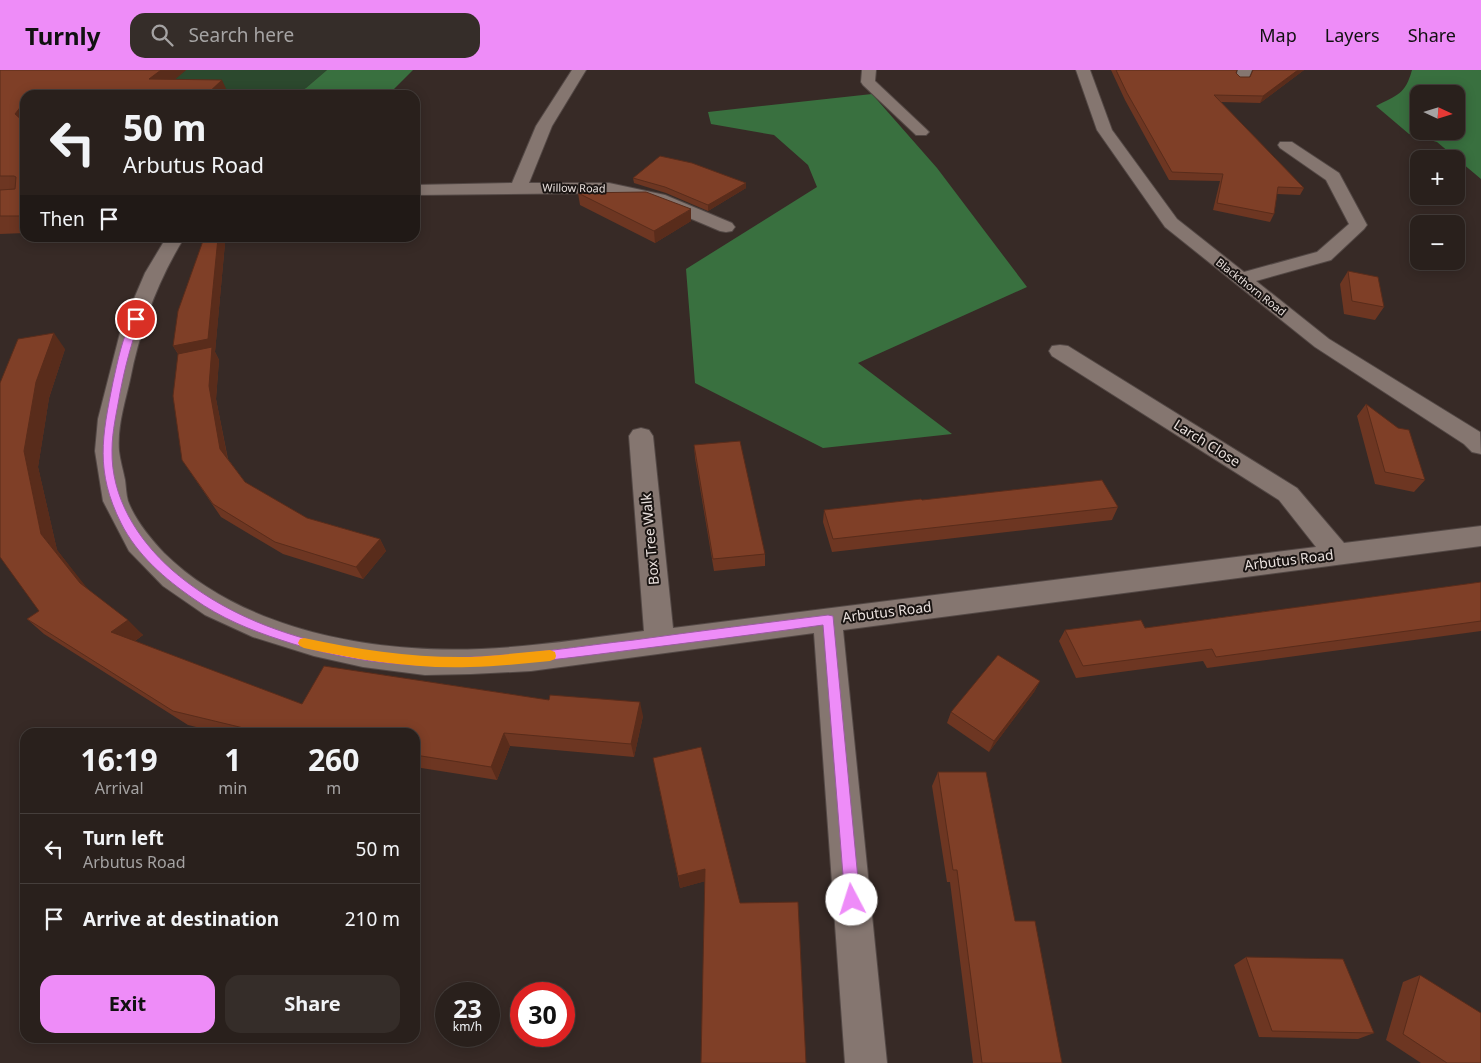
<!DOCTYPE html>
<meta charset="utf-8">
<style>
body{margin:0;font-family:"Noto Sans",sans-serif;background:#352d29;color:#f1f3f6;height:100vh;display:flex;flex-direction:column;font-size:19px;white-space:nowrap}
*{box-sizing:border-box;margin:0}
p{font-size:16px;color:#a5a3a3}
.icon{flex:none;width:28px;height:28px;fill:none;stroke:currentColor;stroke-width:2;stroke-linecap:round;stroke-linejoin:round}
.map{position:relative;flex:1;overflow:hidden}
.details{position:absolute;left:20px;top:658px;width:400px;height:315px;display:flex;flex-direction:column;background:#29201c;border-radius:15px;box-shadow:0 2px 12px #0003,0 0 0 1px #453e3b}
.details>*{flex:none}
.top-card{position:absolute;left:20px;top:20px;width:400px;height:152px;border-radius:15px;box-shadow:0 2px 12px #0003,0 0 0 1px #453e3b;background:#29201c;color:#f1f3f6;overflow:hidden}
.needle{width:32px;rotate:94deg}
.fabs{position:absolute;left:1410px;top:15px;display:grid;gap:10px}
.fabs a{display:grid;place-items:center;width:55px;height:55px;border-radius:10px;background:#29201c;box-shadow:0 2px 12px #0003,0 0 0 1px #453e3b;font-size:25px}
.speed{position:absolute;left:435px;top:912px;display:flex;gap:10px;font-size:25px;font-weight:700;text-align:center}
.speed>*{display:grid;place-content:center;width:65px;height:65px;border-radius:50%;background:#29201c;box-shadow:0 2px 12px #0003,0 0 0 1px #453e3b;line-height:1}
.speed small{font-size:12px;font-weight:400}
.speed .limit{border:8px solid #d22;background:#fff;color:#111}
.pin{position:absolute;display:grid;place-items:center;width:42px;height:42px;color:#fff;margin:-21px;border:2px solid #fff;border-radius:50%;box-shadow:0 1px 5px #0007}
.me{position:absolute;width:55px;margin:-28px;rotate:355deg;stroke-linejoin:round;filter:drop-shadow(0 0 4px #0008)}
.turn{display:flex;align-items:center;gap:18px;height:105px;padding:0 20px;font-size:22px}
.turn .icon{width:65px;height:65px;stroke-width:2.5}
.turn b{display:block;font-size:35px;line-height:42px}
.then{display:flex;align-items:center;height:48px;padding:0 20px;background:#0003;gap:10px;font-size:19px}
.eta{display:flex;justify-content:space-evenly;align-items:center;height:85px;text-align:center}
.eta b{font-size:30px;font-weight:700;line-height:35px}
.primary-button{display:flex;gap:10px;margin-top:auto;padding:10px 20px}
.primary-button a{flex:1;height:58px;border-radius:15px;background:#ee8cf8;color:#111;font-size:20px;font-weight:700;line-height:58px;text-align:center}
.primary-button a+a{background:#352d29;color:#f1f3f6}
ul{padding:0;list-style:none}
li{display:flex;align-items:center;gap:15px;height:70px;padding:0 20px;border-top:1px solid #453e3b}
li div{flex:1}
li b{display:block;font-size:19px}
li em{font-style:normal}
header{display:flex;align-items:center;gap:30px;box-sizing:border-box;height:70px;padding:0 25px;background:#ee8cf8;color:#111}
header strong{font-size:24px}
nav{display:flex;gap:28px;margin-inline-start:auto;font-size:18px}
.search{width:350px;height:45px;background:#352d29;display:flex;align-items:center;gap:12px;box-sizing:border-box;padding:0 18px;border-radius:15px;color:#a5a3a3;font-size:19px}
.map>svg:first-child{display:block}
.green{fill:#2c492e}
.forest{fill:#39703f;fill-rule:evenodd}
.lines{fill:none;stroke-linecap:round;stroke-linejoin:round}
.street-casing{stroke:#534845;stroke-width:2}
.street{fill:#857670;fill-rule:evenodd}
.wall{fill:#6d3622}
.shaded-wall{fill:#592c1b}
.building{fill:#7f3f27;stroke:#592c1b}
.route{fill:#ee8cf8;stroke:#9b5ba1}
.slow{fill:#f59e0b}
.labels{text-anchor:middle;stroke-width:4;stroke-linejoin:round;paint-order:stroke}
.far-street-label{font-size:11px;fill:#e9e0dd;stroke:#1a1412}
.street-label{font-size:14px;fill:#e9e0dd;stroke:#1a1412}
</style>
<header>
<strong>Turnly</strong>
<div class="search"><svg class="icon" aria-label="search" viewBox="0 0 24 24"><circle cx="10" cy="10" r="6"/><path d="M15 15l6 6"/></svg>Search here</div>
<nav><a>Map</a><a>Layers</a><a>Share</a></nav>
</header>
<div class="map">
<svg width="1481" height="993" viewBox="0 0 1481 993">
<rect width="100%" height="100%" fill="#372a26"/>
<path class="green" d="M186 0H327L306 18 293 25H156Z"/>
<path class="forest" d="M327 0H413L388 25H293L306 18Z
M1412 0H1481V109L1437 72 1409 64 1376 36C1397 25 1405 25 1412 0ZM1419 24H1456V61H1419Z
M872 24 937 98 1027 217 858 293 952 364 823 378 695 313 686 199 817 117 808 95 774 65 711 54 708 42Z"/>
<g class="lines">
<defs>
<path id="street" d="M572 0H586L552 56 529 113H609L665 125 732 153 735 157 732 161 726 162 720 161 654 133 609 123 415 125V115L512 113 536 56Z
M862 0H876L875 11 926 59 929 62 926 65H916L863 15 861 12Z
M1076 0H1090L1112 60 1177 149 1244 202 1317 182 1349 154 1326 110 1280 78 1278 75 1280 72H1292L1339 103 1367 155 1364 159 1331 190 1256 211 1329 269 1480 362 1481 384 1472 382 1464 374 1315 277 1165 157 1097 60Z
M1238 0H1252L1247 12H1237L1235 9Z
M166 168H184C157 212 140 259 130 310 125 332 117 357 119 381 120 390 123 400 125 410 126 417 126 424 128 431 135 450 150 468 164 483 228 546 325 572 412 578 490 584 568 571 644 561L629 366 633 360 641 358 649 360 653 366 673 558 1316 477 1279 430 1052 286 1049 281 1052 276 1060 275 1068 276 1297 418 1344 473 1481 456V476L843 560 887 993H845L814 563 531 601 471 604 425 605 363 597 314 586 253 567 205 545 163 516 129 481 103 431 95 381 98 349 121 259 145 203Z"/>
</defs>
<use href="#street" class="street-casing"/>
<use href="#street" class="street"/>
</g>
<path class="wall" d="M0 0H186L175 9 229 25H25V163L0 164Z
M1111 0H1237L1236 3 1240 7H1250L1253 0H1304L1260 33 1221 32 1304 118 1300 125 1277 124 1274 144 1270 152 1213 140 1220 111 1169 110 1125 30Z
M633 108 746 118 708 141 666 123 634 113Z
M578 123 691 151 655 173 580 135Z
M225 173 215 282 219 290 216 329 228 389 245 412 307 448 380 469 386 481 363 509 283 484 221 447 182 390 178 284 173 276Z
M1348 201 1384 237 1375 250 1344 244 1340 214Z
M65 279 49 328 38 397 57 480 87 519 143 565 135 571 302 634 643 646 634 687 510 676 497 710 415 697V662H217L188 655 44 564 27 549 39 541 0 313Z
M1366 334 1425 410 1414 422 1375 414 1357 346Z
M694 375 765 484V496L714 501 695 388Z
M922 430 1118 437 1112 450 832 482 823 452 824 440Z
M1481 512V561L1207 598 1203 591 1076 608 1059 571 1065 560 1145 558Z
M1040 611 1034 622 989 682 947 653 951 642Z
M653 688 740 833 806 993 705 811 680 818Z
M938 702 1015 851 1062 993H973L950 812H947L932 716Z
M1246 887 1374 963 1358 969 1259 967 1234 895Z
M1420 905 1481 993H1421L1386 970 1403 912Z"/>
<path class="shaded-wall" d="M161 0H186L157 24 149 9Z
M1298 0H1304L1260 33 1263 26Z
M222 10 229 25H206Z
M25 31V60L15 44Z
M746 113V118L708 141V135Z
M691 139V151L655 173 654 161Z
M218 168H222L225 173 215 282 219 290 216 329 228 391 220 379 181 288 173 276Z
M54 263 65 279 49 328 38 397 57 480 95 528 80 513 41 464 24 381 36 312Z
M380 469 386 481 363 509 356 497Z
M128 550 143 565 126 577 111 562Z
M1040 611 1034 622 989 682 994 671Z
M640 632 643 646 634 687 631 674Z
M504 663 510 676 497 710 491 697Z
M705 799 706 811 680 818 678 806Z"/>
<path class="building" d="M0 0H161L149 9 222 10 206 25H25V31L15 44 25 53V146H0V120L15 119 16 107 14 106H0Z
M1116 0H1237L1236 3 1240 7H1250L1253 0H1298L1263 26 1214 25 1304 118 1278 117 1274 144 1217 133 1223 104 1172 102 1127 23Z
M660 86 692 93 746 113 708 135 665 117 633 108Z
M646 122 691 139 654 161 578 123Z
M204 168H218L208 269 173 276 178 241Z
M1348 201 1378 207 1384 237 1352 231Z
M54 263 36 312 24 381 41 464 80 513 128 550 111 562 302 634 324 596 549 630 550 625 640 632 631 674 504 663 491 697 415 685V662H276L265 661 264 662H260L173 641 27 549 39 541 0 487V313L18 269Z
M212 277 209 316 220 379 245 412 307 448 380 469 356 497 275 472 213 434 182 390 173 326 178 284Z
M1366 334 1398 358 1409 360 1425 410 1385 402Z
M740 371 765 484 713 489 694 375Z
M1102 410 1118 437 833 469 824 440 921 429 922 430Z
M1481 512V551L1216 587 1212 579 1083 596 1065 560 1141 550 1145 558Z
M998 585 1040 611 994 671 951 642Z
M701 677 740 833 798 832 806 993H701L705 799 678 806 653 688Z
M938 702H986L1015 851H1035L1062 993H982L957 800H953Z
M1246 887 1343 889 1374 963 1272 961Z
M1420 905 1481 943V993H1447L1403 964Z"/>
<path class="route" d="M133 247 140 249C131 274 125 297 120 323 117 341 112 361 112 380 111 427 137 469 172 500 251 569 370 591 472 587 527 585 580 576 634 570 699 561 764 553 828 545L833 546 860 830 858 836 852 838 847 836 845 830 823 555C759 564 695 572 631 580 510 596 399 610 281 570 250 560 221 548 194 529 165 509 137 485 121 453 95 401 102 367 113 312 118 290 122 268 133 247Z"/>
<path class="slow" d="M304 568C359 580 414 588 470 587 497 586 524 582 550 580L555 582 556 586 555 589 550 591C524 593 497 597 470 597 414 599 359 590 304 578L300 576 298 573 300 569Z"/>
<g class="labels">
<g class="far-street-label">
<text transform="translate(574 118) rotate(1)" y="4">Willow Road</text>
<text transform="translate(1251 217) rotate(38)" y="4">Blackthorn Road</text>
</g>
<g class="street-label">
<text transform="translate(1207 373) rotate(32)" y="5">Larch Close</text>
<text transform="translate(650 469) rotate(-95)" y="5">Box Tree Walk</text>
<text transform="translate(1289 490) rotate(-7)" y="5">Arbutus Road</text>
<text transform="translate(887 542) rotate(-7)" y="5">Arbutus Road</text>
</g>
</g>
</svg>
<div class="fabs">
<a><svg class="needle" viewBox="-14 -14 28 28"><path d="M0-13l5 13h-10z" fill="#e53935"/><path d="M0 13l5-13h-10z" fill="#a5a3a3"/></svg></a>
<a>+</a>
<a>−</a>
</div>
<div class="speed"><div>23<small>km/h</small></div><div class="limit">30</div></div>
<div class="pin" style="left:136px;top:249px;background:#d93025"><svg class="icon" aria-label="arrive" viewBox="0 0 24 24"><path d="M6 21V4h12l-3 4 3 4H6"/></svg></div>
<svg class="me" style="left:852px;top:830px" viewBox="-20 -20 40 40"><circle r="19" fill="#fff"/><path d="M0-13L10 11 0 6-10 11z" fill="#ee8cf8"/></svg>
<div class="top-card">
<div class="turn"><svg class="icon" aria-label="left" viewBox="0 0 24 24"><path d="M17 20v-9H6M10 6l-5 5 5 5"/></svg><div><b>50 m</b>Arbutus Road</div></div>
<div class="then">Then<svg class="icon" aria-label="arrive" viewBox="0 0 24 24"><path d="M6 21V4h12l-3 4 3 4H6"/></svg></div>
</div>
<section class="details">
<div class="eta">
<div><b>16:19</b><p>Arrival</p></div>
<div><b>1</b><p>min</p></div>
<div><b>260</b><p>m</p></div>
</div>
<ul>
<li><svg class="icon" aria-label="left" viewBox="0 0 24 24"><path d="M17 20v-9H6M10 6l-5 5 5 5"/></svg><div><b>Turn left</b><p>Arbutus Road</p></div><em>50 m</em></li>
<li><svg class="icon" aria-label="arrive" viewBox="0 0 24 24"><path d="M6 21V4h12l-3 4 3 4H6"/></svg><div><b>Arrive at destination</b></div><em>210 m</em></li>
</ul>
<div class="primary-button"><a>Exit</a><a>Share</a></div>
</section>
</div>
